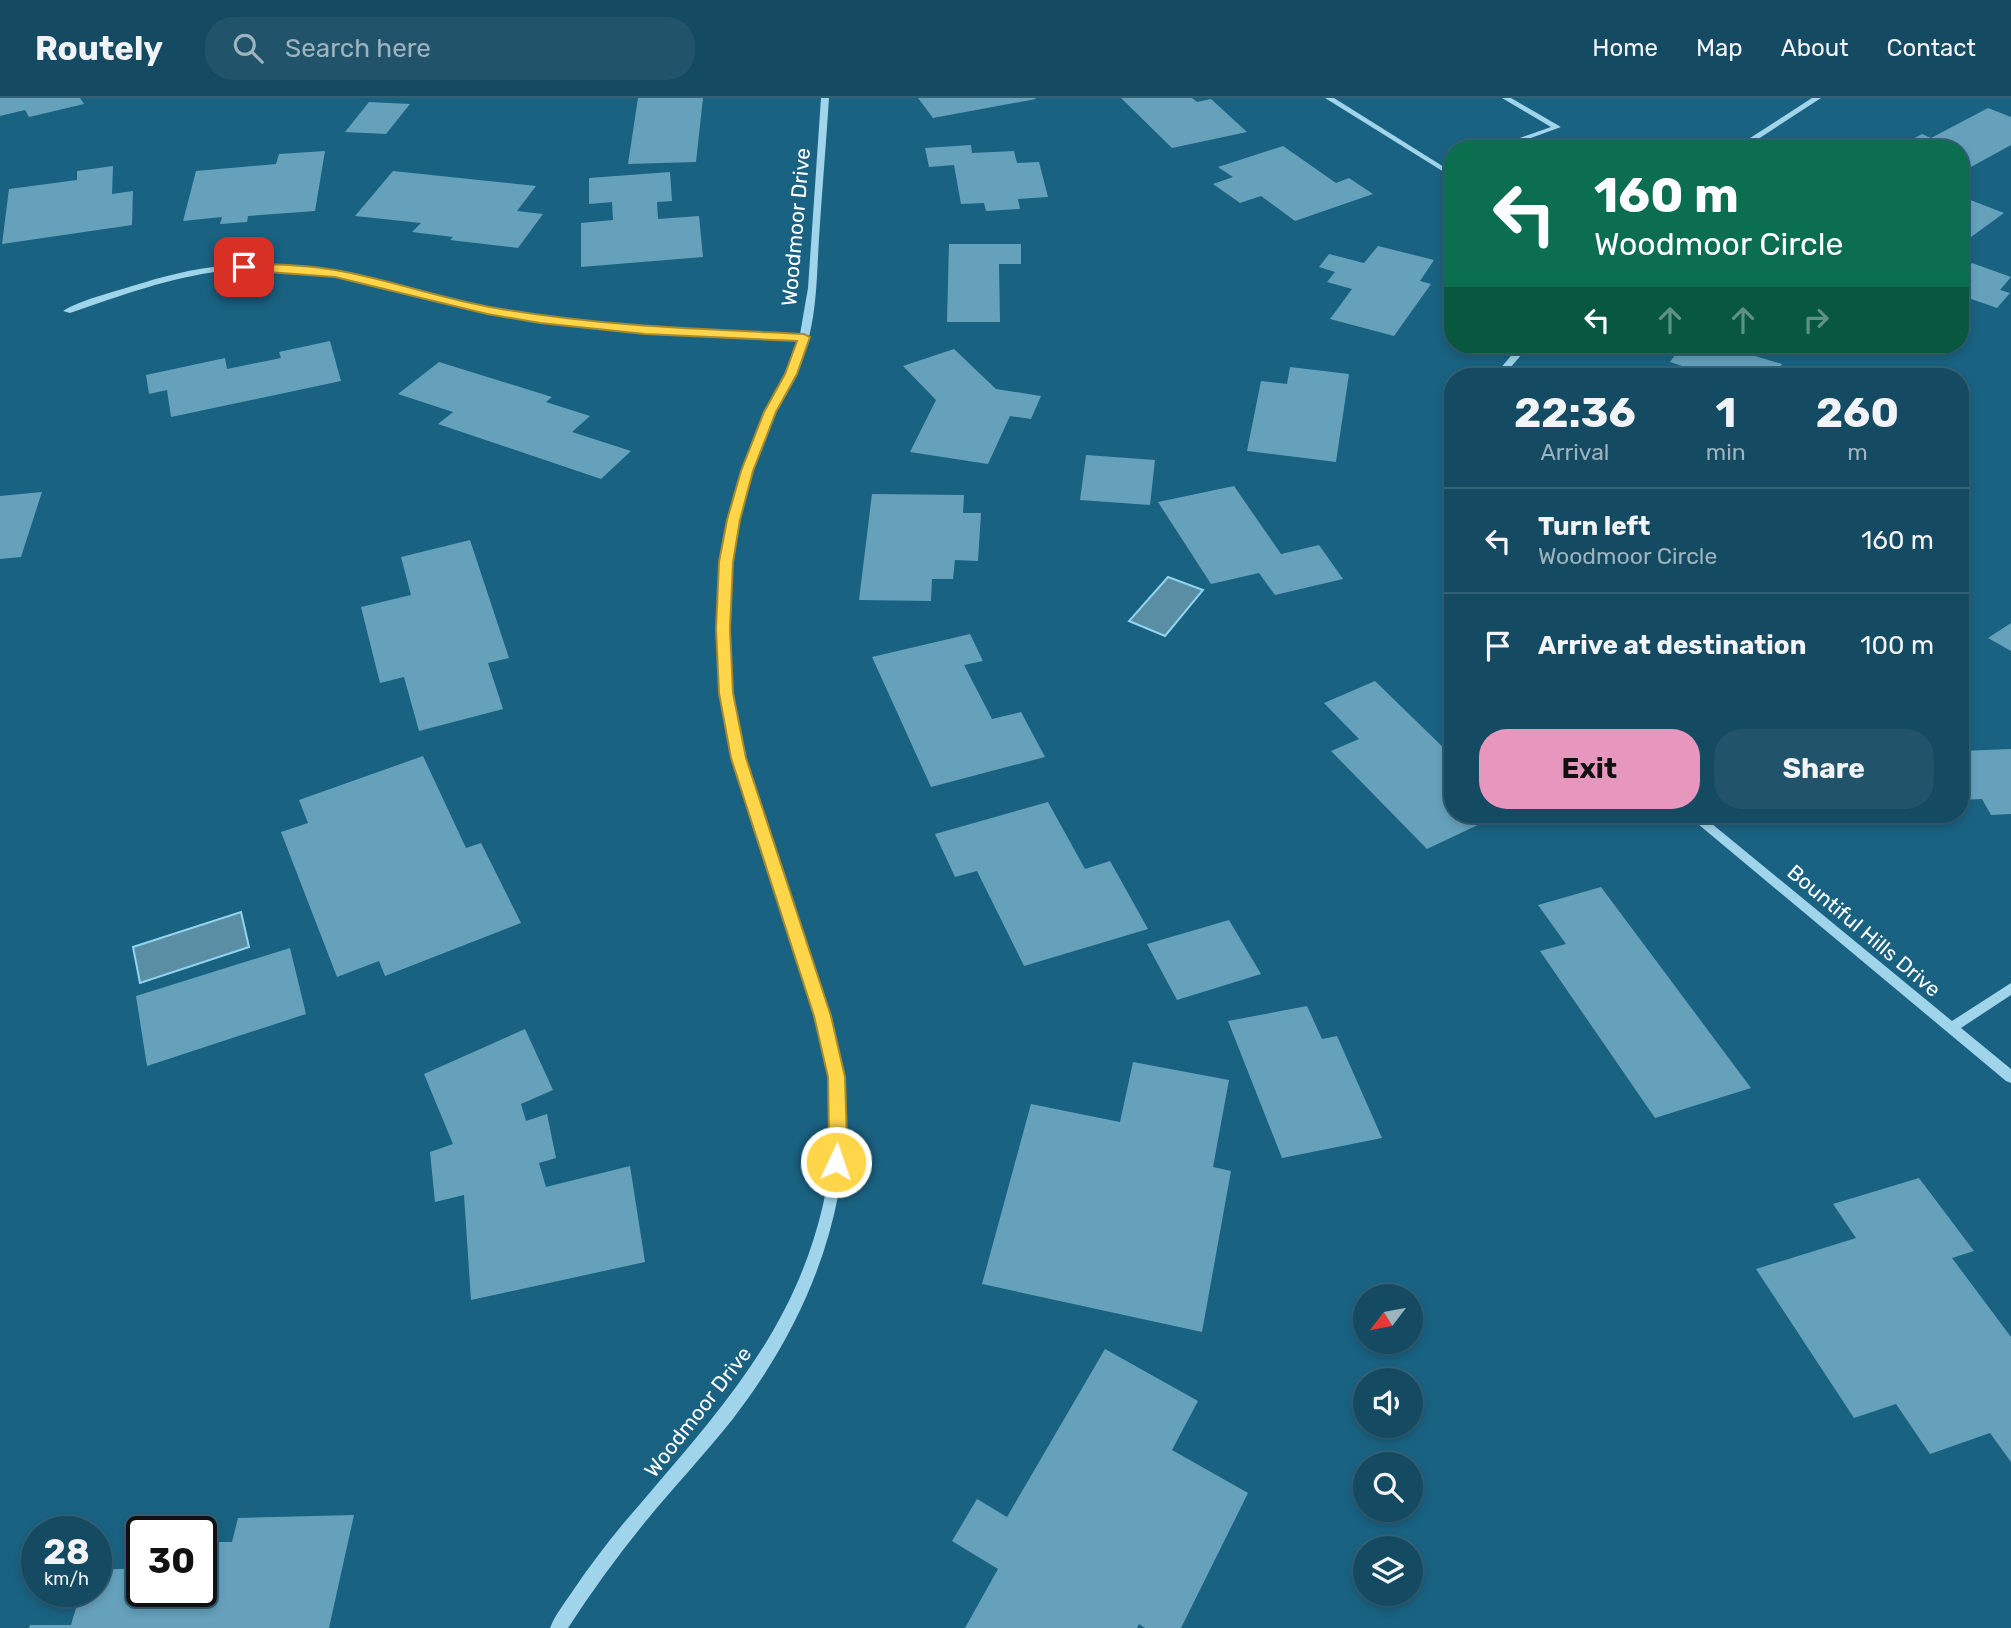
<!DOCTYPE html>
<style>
body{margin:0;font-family:Rubik,sans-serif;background:#21546b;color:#f1f3f6;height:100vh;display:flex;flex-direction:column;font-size:26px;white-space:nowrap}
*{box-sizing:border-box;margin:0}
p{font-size:23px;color:#9db3be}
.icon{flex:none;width:38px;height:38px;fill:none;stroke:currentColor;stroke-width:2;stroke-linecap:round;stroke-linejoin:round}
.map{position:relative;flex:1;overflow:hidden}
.sheet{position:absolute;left:1444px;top:270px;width:525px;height:455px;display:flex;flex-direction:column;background:#144a62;border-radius:28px;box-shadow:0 4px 10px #0003,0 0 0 2px #336277}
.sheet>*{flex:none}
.hud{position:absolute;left:1444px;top:42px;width:525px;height:214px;border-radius:28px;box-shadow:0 4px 10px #0003,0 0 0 2px #336277;background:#0b6e4f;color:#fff;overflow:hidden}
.needle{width:46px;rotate:238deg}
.buttons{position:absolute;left:1353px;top:1186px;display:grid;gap:14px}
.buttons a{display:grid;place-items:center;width:70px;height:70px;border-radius:50%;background:#144a62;box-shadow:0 4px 10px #0003,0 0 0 2px #336277;font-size:35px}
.speed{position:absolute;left:21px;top:1418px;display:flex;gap:14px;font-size:35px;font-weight:700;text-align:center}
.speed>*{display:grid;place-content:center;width:91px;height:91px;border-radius:50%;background:#144a62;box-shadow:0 4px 10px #0003,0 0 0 2px #336277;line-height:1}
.speed small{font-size:18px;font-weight:400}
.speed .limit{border:4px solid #111;border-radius:10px;background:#fff;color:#111}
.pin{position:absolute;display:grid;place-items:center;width:60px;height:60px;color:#fff;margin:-30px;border-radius:14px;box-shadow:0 4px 10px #0006}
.me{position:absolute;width:77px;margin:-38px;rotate:3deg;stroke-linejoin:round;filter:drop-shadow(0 0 5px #0008)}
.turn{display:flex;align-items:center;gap:24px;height:147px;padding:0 35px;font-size:32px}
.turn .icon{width:91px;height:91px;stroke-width:2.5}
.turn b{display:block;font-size:49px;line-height:60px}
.lanes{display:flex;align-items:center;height:66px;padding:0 35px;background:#0003;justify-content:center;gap:35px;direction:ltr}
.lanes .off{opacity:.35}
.eta{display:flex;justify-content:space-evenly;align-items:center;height:119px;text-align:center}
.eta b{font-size:42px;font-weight:700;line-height:49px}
.cta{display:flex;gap:14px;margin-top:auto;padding:14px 35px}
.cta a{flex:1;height:80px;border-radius:28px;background:#e797bd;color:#111;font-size:28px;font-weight:700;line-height:80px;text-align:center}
.cta a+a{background:#21546b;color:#f1f3f6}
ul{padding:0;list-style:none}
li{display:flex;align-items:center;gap:21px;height:105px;padding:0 35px;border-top:2px solid #336277}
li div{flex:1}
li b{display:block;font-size:26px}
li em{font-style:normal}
header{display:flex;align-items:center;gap:42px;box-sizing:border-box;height:98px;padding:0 35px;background:#144a62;border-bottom:2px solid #336277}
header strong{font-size:33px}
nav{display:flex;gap:38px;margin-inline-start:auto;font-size:24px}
.search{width:490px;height:63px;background:#21546b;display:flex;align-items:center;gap:18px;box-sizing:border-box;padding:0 24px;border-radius:28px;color:#9db3be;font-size:26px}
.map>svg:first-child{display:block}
.water{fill:#598ea5;stroke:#92d3ed;stroke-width:2}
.building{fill:#65a1bb}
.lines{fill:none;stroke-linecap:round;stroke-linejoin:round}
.minor{fill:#9fd4eb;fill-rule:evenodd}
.route{fill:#ffd54a;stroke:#a68a30;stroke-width:2}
.labels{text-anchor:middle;stroke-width:7;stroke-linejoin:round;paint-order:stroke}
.street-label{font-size:21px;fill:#fff;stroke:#1a6282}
</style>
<header>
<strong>Routely</strong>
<div class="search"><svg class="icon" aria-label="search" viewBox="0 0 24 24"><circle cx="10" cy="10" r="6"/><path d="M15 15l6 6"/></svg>Search here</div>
<nav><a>Home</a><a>Map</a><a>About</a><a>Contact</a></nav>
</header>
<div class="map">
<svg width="2011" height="1530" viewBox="0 0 2011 1530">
<rect width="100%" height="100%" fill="#1a6282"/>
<path class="water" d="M1168 479 1203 492 1165 538 1129 523Z
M241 814 249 849 140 885 133 849Z"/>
<path class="building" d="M0 0H80L84 6 29 19 25 12 0 18Z
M638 0H703L696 64 628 66Z
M918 0H1035L1036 1 933 20Z
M1121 0H1192L1197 4 1211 1 1247 34 1172 50Z
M369 4 410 6 386 36 345 34Z
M1988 10 2011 19V47L1960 75V51H1894L1922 36 1931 40Z
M971 47 972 55 1014 53 1017 65 1039 64 1048 99 1018 101 1020 111 986 113 984 105 961 106 954 67 929 69 925 50Z
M1283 48 1336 85 1349 80 1373 96 1295 123 1261 98 1240 105 1213 86 1233 79 1218 69Z
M325 53 315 113 248 118 247 124 220 126 222 119 183 123 196 73 276 66 279 56Z
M113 68 112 96 133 93 132 127 2 146 9 91 77 82V73Z
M393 73 536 88 517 113 543 116 518 150 450 142 453 139 412 134 421 125 355 118Z
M670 74 672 103 657 104 658 121 699 118 703 159 581 169V125L613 122 612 104 589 106V80Z
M1960 98 2004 115 1960 147Z
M949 146H1021V166H999L1000 224H947Z
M1378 148 1434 162 1420 183 1431 186 1394 238 1330 221 1352 191 1327 184 1335 174 1319 169 1329 156 1364 165Z
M1972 165 2011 179 2000 192 2010 195 1997 210 1960 197V178Z
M330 243 341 283 171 319 167 292 149 296 146 277 225 260 227 271 281 260 279 254Z
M1682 247H1719L1782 266 1775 278H1679L1685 269 1670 264Z
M954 251 996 291 1041 298 1031 321 1010 318 988 366 910 354 936 302 903 268Z
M439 264 552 299 546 304 590 318 572 334 631 353 601 381 438 326 453 314 398 296Z
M1290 269 1349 276 1336 364 1247 353 1261 283 1287 286Z
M1086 357 1155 362 1150 407 1080 402Z
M1234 388 1281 456 1319 447 1343 481 1275 497 1259 475 1211 486 1158 404Z
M42 394 21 459 0 461V398Z
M872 396 964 397 963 415H981L978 463 955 462 953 481H932L931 503 859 502Z
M470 442 509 560 488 565 503 611 419 633 404 579 380 585 361 509 411 497 401 459Z
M2011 525V553L1988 540Z
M970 536 983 563 964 567 992 621 1021 614 1045 659 931 689 872 559Z
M1375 583 1452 658V716H1501L1427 751 1331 653 1359 641 1324 605Z
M2011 651V716L1991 717 1982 701 1960 702V653Z
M423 658 466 750 481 745 521 825 385 878 379 863 337 879 281 734 308 725 299 702Z
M1048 704 1085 771 1110 763 1148 831 1024 868 977 773 955 779 935 736Z
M1601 789 1751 990 1655 1020 1540 853 1566 846 1538 807Z
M1229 822 1261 876 1177 902 1147 846Z
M290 850 306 916 147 968 136 898Z
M1307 908 1322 941 1337 938 1382 1040 1282 1060 1228 923Z
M525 931 553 992 521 1006 526 1023 547 1016 556 1060 539 1065 546 1089 630 1068 645 1164 471 1202 464 1097 435 1104 430 1054 453 1046 424 976Z
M1133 964 1229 982 1213 1069 1231 1073 1202 1234 982 1186 1031 1006 1120 1024Z
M1919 1080 1974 1153 1952 1160 2011 1239V1364L1990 1335 1930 1356 1896 1306 1854 1320 1756 1171 1856 1140 1833 1106Z
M1105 1251 1198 1303 1172 1352 1248 1395 1181 1530H1145L1139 1526 1137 1530H965L998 1471 952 1443 977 1401 1007 1419Z
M354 1417 329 1530H29L30 1527H71L81 1493H96V1472L142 1470V1493H201V1444H232L238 1420Z"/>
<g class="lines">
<path class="minor" d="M821 0H829C826 47 822 93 819 140 817 173 817 207 809 239 799 273 778 304 765 337 740 397 728 465 728 531 729 656 782 772 820 890 829 918 839 947 843 978 857 1104 808 1224 732 1322 704 1357 674 1389 646 1423 618 1457 592 1493 568 1530H550C555 1517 564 1506 572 1494 593 1463 616 1433 641 1405 721 1311 794 1232 823 1107 833 1062 835 1013 828 967 821 930 809 894 797 859 766 766 726 672 720 573 714 494 725 412 755 338 768 305 789 275 799 242 712 239 626 237 540 224 436 207 330 162 223 173 170 179 120 198 70 215L63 213C78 203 113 194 132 188 162 179 193 170 225 168 333 158 436 203 542 219 627 232 714 233 800 236L808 190Z
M1325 0H1334L1452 74V79Z
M1502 0H1511L1561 29 1501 51H1489L1551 29Z
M1812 0H1821L1743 51H1733Z
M1520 247H1530L1503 278H1494Z
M1686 716H1700L1952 923 2011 885V897L1961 930 2011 971V985L2006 983Z"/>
</g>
<path class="route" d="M244 166C274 166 305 167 335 172 389 181 441 201 496 210 598 228 701 231 804 236L810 239 797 276 776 314 753 373 740 422 733 464 730 531 733 595 746 660 831 918 845 979 847 1042 842 1070 836 1072 829 1070 827 1064 829 1042 828 979 814 918 731 660 719 595 716 531 719 464 727 422 741 373 764 314 785 276 797 243 645 236 540 225 487 216 335 179 240 172V167Z"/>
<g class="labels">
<g class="street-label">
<text transform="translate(796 129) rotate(-85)" y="7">Woodmoor Drive</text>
<text transform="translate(1864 833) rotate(40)" y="7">Bountiful Hills Drive</text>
<text transform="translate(698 1314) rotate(-52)" y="7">Woodmoor Drive</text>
</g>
</g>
</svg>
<div class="buttons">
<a><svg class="needle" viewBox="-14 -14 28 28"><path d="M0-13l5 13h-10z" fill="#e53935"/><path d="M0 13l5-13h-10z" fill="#9db3be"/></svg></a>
<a><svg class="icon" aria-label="sound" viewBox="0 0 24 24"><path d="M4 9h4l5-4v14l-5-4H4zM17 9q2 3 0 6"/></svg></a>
<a><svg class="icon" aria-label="search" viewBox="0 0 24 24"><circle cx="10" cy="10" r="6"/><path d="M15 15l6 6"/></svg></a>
<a><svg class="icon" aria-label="layers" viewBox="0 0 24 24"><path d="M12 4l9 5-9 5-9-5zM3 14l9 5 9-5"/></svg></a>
</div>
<div class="speed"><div>28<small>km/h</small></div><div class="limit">30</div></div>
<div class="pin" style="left:244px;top:169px;background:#d93025"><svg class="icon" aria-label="arrive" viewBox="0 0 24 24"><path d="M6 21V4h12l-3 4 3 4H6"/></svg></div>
<svg class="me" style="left:836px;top:1064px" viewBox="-20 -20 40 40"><circle r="17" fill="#ffd54a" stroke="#fff" stroke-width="3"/><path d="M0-11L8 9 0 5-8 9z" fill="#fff"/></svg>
<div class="hud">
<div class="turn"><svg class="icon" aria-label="left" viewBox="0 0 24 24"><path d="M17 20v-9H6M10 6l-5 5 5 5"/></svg><div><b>160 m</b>Woodmoor Circle</div></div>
<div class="lanes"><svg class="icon" aria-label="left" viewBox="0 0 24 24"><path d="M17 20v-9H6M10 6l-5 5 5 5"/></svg><svg class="icon off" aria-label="ahead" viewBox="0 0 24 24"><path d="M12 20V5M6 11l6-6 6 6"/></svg><svg class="icon off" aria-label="ahead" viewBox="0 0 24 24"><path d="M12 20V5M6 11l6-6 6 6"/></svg><svg class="icon off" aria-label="right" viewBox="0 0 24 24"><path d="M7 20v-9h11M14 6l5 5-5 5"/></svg></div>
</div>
<section class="sheet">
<div class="eta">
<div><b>22:36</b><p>Arrival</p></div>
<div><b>1</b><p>min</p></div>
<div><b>260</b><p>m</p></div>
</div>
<ul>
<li><svg class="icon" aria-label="left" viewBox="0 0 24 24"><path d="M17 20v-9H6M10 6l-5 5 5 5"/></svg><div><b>Turn left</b><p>Woodmoor Circle</p></div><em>160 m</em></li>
<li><svg class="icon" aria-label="arrive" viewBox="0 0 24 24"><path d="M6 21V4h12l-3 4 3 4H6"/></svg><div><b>Arrive at destination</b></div><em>100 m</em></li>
</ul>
<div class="cta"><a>Exit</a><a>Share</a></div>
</section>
</div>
